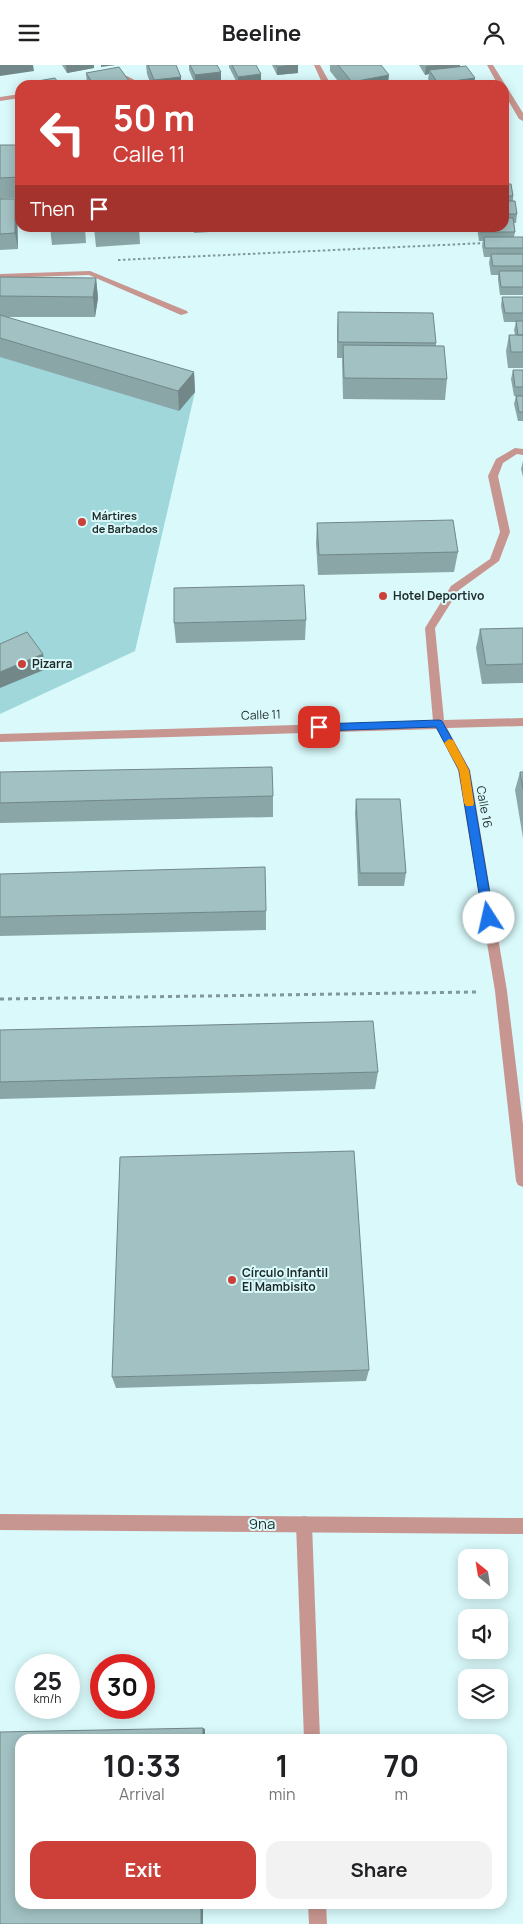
<!DOCTYPE html>
<meta charset="utf-8">
<style>
body{margin:0;font-family:Manrope,sans-serif;background:#f2f2f2;color:#202124;height:100vh;display:flex;flex-direction:column;font-size:19px;white-space:nowrap}
*{box-sizing:border-box;margin:0}
p{font-size:16px;color:#757577}
.icon{flex:none;width:28px;height:28px;fill:none;stroke:currentColor;stroke-width:2;stroke-linecap:round;stroke-linejoin:round}
.map{position:relative;flex:1;overflow:hidden}
.panel{position:absolute;left:15px;top:1669px;width:492px;height:175px;display:flex;flex-direction:column;background:#fff;border-radius:15px;box-shadow:0 2px 12px #0003}
.panel>*{flex:none}
.banner{position:absolute;left:15px;top:15px;width:494px;height:152px;border-radius:15px;box-shadow:0 2px 12px #0003;background:#cd3f39;color:#fff;overflow:hidden}
.needle{width:32px;rotate:330deg}
.buttons{position:absolute;left:458px;top:1484px;display:grid;gap:10px}
.buttons a{display:grid;place-items:center;width:50px;height:50px;border-radius:10px;background:#fff;box-shadow:0 2px 12px #0003;font-size:25px}
.speed{position:absolute;left:15px;top:1589px;display:flex;gap:10px;font-size:25px;font-weight:700;text-align:center}
.speed>*{display:grid;place-content:center;width:65px;height:65px;border-radius:50%;background:#fff;box-shadow:0 2px 12px #0003;line-height:1}
.speed small{font-size:12px;font-weight:400}
.speed .limit{border:8px solid #d22;background:#fff;color:#111}
.pin{position:absolute;display:grid;place-items:center;width:42px;height:42px;color:#fff;margin:-21px;border-radius:10px;box-shadow:0 2px 8px #0006}
.me{position:absolute;width:55px;margin:-28px;rotate:350deg;stroke-linejoin:round;filter:drop-shadow(0 0 4px #0008)}
.turn{display:flex;align-items:center;gap:18px;height:105px;padding:0 15px;font-size:22px}
.turn .icon{width:65px;height:65px;stroke-width:2.5}
.turn b{display:block;font-size:35px;line-height:42px}
.then{display:flex;align-items:center;height:48px;padding:0 15px;background:#0003;gap:10px;font-size:19px}
.eta{display:flex;justify-content:space-evenly;align-items:center;height:85px;text-align:center}
.eta b{font-size:30px;font-weight:700;line-height:35px}
.button{display:flex;gap:10px;margin-top:auto;padding:10px 15px}
.button a{flex:1;height:58px;border-radius:15px;background:#cd3f39;color:#fff;font-size:20px;font-weight:700;line-height:58px;text-align:center}
.button a+a{background:#f2f2f2;color:#202124}
header{display:flex;justify-content:space-between;align-items:center;height:65px;padding:0 15px;background:#fff;font-size:22px;font-weight:700}
.map>svg:first-child{display:block}
.green{fill:#9fd7da}
.lines{fill:none;stroke-linecap:round;stroke-linejoin:round}
.path-far1{stroke:#819899;stroke-width:2;stroke-dasharray:2.5 2.5;stroke-linecap:butt}
.path{stroke:#819899;stroke-width:3;stroke-dasharray:4 4;stroke-linecap:butt}
.service{fill:#c89690;fill-rule:evenodd}
.minor{fill:#c89690;fill-rule:evenodd}
.wall{fill:#8ba6a7}
.shaded-wall{fill:#718788}
.building{fill:#a2c1c2;stroke:#718788}
.route{fill:#1a73e8;stroke:#114b97}
.slow{fill:#f59e0b}
.poi-dot{fill:#cd3f39;stroke:#d9f9fa;stroke-width:2}
.labels{text-anchor:middle;stroke-width:4;stroke-linejoin:round;paint-order:stroke}
.far-poi-label{font-size:11px;font-weight:bold;fill:#1e2a2a;stroke:#d9f9fa;text-anchor:start}
.poi-label{font-size:12px;font-weight:bold;fill:#1e2a2a;stroke:#d9f9fa;text-anchor:start}
.street-label{font-size:12px;fill:#1e2a2a;stroke:#d9f9fa}
.near-street-label{font-size:15px;fill:#1e2a2a;stroke:#d9f9fa}
</style>
<header><svg class="icon" aria-label="menu" viewBox="0 0 24 24"><path d="M4 6h16M4 12h16M4 18h16"/></svg>Beeline<svg class="icon" aria-label="person" viewBox="0 0 24 24"><circle cx="12" cy="8" r="4"/><path d="M4 21q1-7 8-7t8 7"/></svg></header>
<div class="map">
<svg width="523" height="1859" viewBox="0 0 523 1859">
<rect width="100%" height="100%" fill="#d9f9fa"/>
<path class="green" d="M0 269 195 327 135 586 0 649Z"/>
<g class="lines">
<path class="path-far1" d="M118 195 486 178"/>
<path class="path" d="M0 934 476 927"/>
<path class="service" d="M314 0H320L331 20H323Z
M127 11 144 20H135L126 15 95 20H77Z
M20 29V33L0 36V32Z
M304 1451 310 1453 312 1459 320 1674H304L296 1459 298 1453Z
M308 1839H326L327 1859H309Z"/>
<path class="minor" d="M487 0H493L523 48V56L519 54 504 28V20H498Z
M90 206 187 246 188 248 181 250 89 210 0 213V209Z
M515 383 523 384V390L517 389 503 398 498 411 510 467 499 496 459 525 435 563 444 655 523 653V661L447 663 470 705 507 926 523 1059V1122L518 1120 516 1116 495 926 458 705 437 664 0 677V669L433 656 425 563 451 521 490 494 500 467 488 411 496 394Z
M0 1449 523 1453V1469L0 1465Z"/>
</g>
<path class="wall" d="M62 0H94V3L67 8Z
M146 0H176L181 12V20H151L147 9Z
M189 0H217L221 16 195 19 189 5Z
M229 0H256L261 18 238 20 229 2Z
M272 0H298V8L277 10Z
M330 0H381L388 20H341L330 6Z
M419 0H460V1L474 18 477 20H433L428 14 429 9 425 10Z
M86 8 132 20H87Z
M20 55V133L0 134V80H19L18 75Z
M504 105 506 115 505 119 513 131V136L517 149 516 158H514L515 167 514 172H523V230H500L498 215V210H491L489 198 490 192H484L482 181 483 176H479L477 162H504Z
M0 134H15L17 149 18 184 0 185Z
M50 162H85L86 178 52 180Z
M94 162H139L140 179 96 182Z
M193 162H226V166L194 168Z
M0 212 96 213 98 233 95 252H6L194 307 195 327 179 346 0 292Z
M502 232H523V303H508L506 286 509 270H515L514 265 516 257H504L501 241Z
M338 247 436 278V281L447 314 445 335 343 334 342 293H337V263Z
M513 305H523V356H518L514 339 516 331H514L511 314Z
M523 396V412L521 404Z
M317 458 458 487 454 507 318 510 316 478Z
M306 555 305 575 176 578 174 558Z
M523 563V618L482 619 476 583 480 564Z
M0 707 273 731V752L0 758Z
M520 707H523V773L515 725Z
M356 734 406 808 404 821H358L355 748Z
M0 809 266 846V865L0 871Z
M0 965 378 1007 375 1024 0 1034Z
M369 1305 366 1316 116 1323 112 1312Z"/>
<path class="shaded-wall" d="M0 0H33L34 6 0 11Z
M66 0H94V3L67 8Z
M101 0H116L101 2Z
M292 0H298V8L277 10V2Z
M436 0H460L459 5H429V9L425 10 426 1Z
M221 7V16L195 19V10Z
M261 9V18L238 20V12Z
M389 10 388 20H351L352 17Z
M181 12V20H155L154 15Z
M475 13 474 20H437L438 18Z
M15 134 17 149 18 184 15 168Z
M96 213 98 233 95 252 93 232Z
M194 307 195 327 179 346 178 326Z
M43 589 46 604 0 623V607Z
M203 1663 205 1664V1674H203Z
M201 1839H203V1859H201Z"/>
<path class="building" d="M148 0H176L181 12 154 15Z
M190 0H217L221 7 195 10Z
M232 0H256L261 9 238 12Z
M276 0H292L277 2Z
M338 0H381L389 10 352 17Z
M466 1 475 13 438 18 429 5Z
M119 2 132 20H94L86 8Z
M55 13 60 20H22L21 19Z
M258 17 260 20H240Z
M299 18 300 20H280Z
M476 18 477 20H451Z
M19 55H20V74L18 75Z
M0 80H20V112L0 113Z
M504 105 506 115H504Z
M504 119H511L513 131H504Z
M0 134H15V168L0 169Z
M504 136H515L517 149H504Z
M504 153H513L515 167H480V162H504Z
M50 162H81L50 164Z
M94 162H139V163L94 166Z
M484 172H523V183H485Z
M491 189H523V201H493Z
M499 206H523V222H501Z
M0 212 96 213 93 232 0 231Z
M502 232H523V248H505Z
M338 247 433 248 436 278 338 277Z
M0 250 194 307 178 326 0 273Z
M516 256H523V270H518Z
M509 270H523V287H511Z
M343 280 444 281 447 314 344 313Z
M513 305H523V322H515Z
M516 331H523V347H519Z
M453 455 458 487 319 490 317 458Z
M304 520 306 555 174 558V523Z
M523 563V599L486 600 480 564Z
M27 567 43 589 0 607V579Z
M272 702 273 731 0 738V707Z
M520 707H523V724Z
M356 734H400L406 808H360Z
M265 802 266 846 0 852V809Z
M373 956 378 1007 0 1017V965Z
M354 1086 369 1305 112 1312 120 1092Z
M203 1663V1674H20V1839H201V1859H0V1667Z"/>
<path class="route" d="M439 655 442 656 469 705 494 853 489 857 483 853 459 705 436 662 319 666 314 662 319 659Z"/>
<path class="slow" d="M449 674 453 675 469 705 474 738 473 741H466L464 738 459 705 444 678Z"/>
<g class="poi-dot">
<circle cx="82" cy="457" r="5"/>
<circle cx="383" cy="531" r="5"/>
<circle cx="22" cy="599" r="5"/>
<circle cx="232" cy="1215" r="5"/>
</g>
<g class="labels">
<g class="far-poi-label">
<text x="92" y="455">Mártires<tspan x="92" dy="13">de Barbados</tspan></text>
</g>
<g class="poi-label">
<text x="393" y="535">Hotel Deportivo</text>
<text x="32" y="603">Pizarra</text>
<text x="242" y="1212">Círculo Infantil<tspan x="242" dy="14">El Mambisito</tspan></text>
</g>
<g class="street-label">
<text transform="translate(261 650) rotate(-2)" y="4">Calle 11</text>
<text transform="translate(484 742) rotate(80)" y="4">Calle 16</text>
</g>
<g class="near-street-label">
<text x="262" y="1464">9na</text>
</g>
</g>
</svg>
<div class="buttons">
<a><svg class="needle" viewBox="-14 -14 28 28"><path d="M0-13l5 13h-10z" fill="#e53935"/><path d="M0 13l5-13h-10z" fill="#757577"/></svg></a>
<a><svg class="icon" aria-label="sound" viewBox="0 0 24 24"><path d="M4 9h4l5-4v14l-5-4H4zM17 9q2 3 0 6"/></svg></a>
<a><svg class="icon" aria-label="layers" viewBox="0 0 24 24"><path d="M12 4l9 5-9 5-9-5zM3 14l9 5 9-5"/></svg></a>
</div>
<div class="speed"><div>25<small>km/h</small></div><div class="limit">30</div></div>
<div class="pin" style="left:319px;top:662px;background:#d93025"><svg class="icon" aria-label="arrive" viewBox="0 0 24 24"><path d="M6 21V4h12l-3 4 3 4H6"/></svg></div>
<svg class="me" style="left:489px;top:853px" viewBox="-20 -20 40 40"><circle r="19" fill="#fff"/><path d="M0-13L10 11 0 6-10 11z" fill="#1a73e8"/></svg>
<div class="banner">
<div class="turn"><svg class="icon" aria-label="left" viewBox="0 0 24 24"><path d="M17 20v-9H6M10 6l-5 5 5 5"/></svg><div><b>50 m</b>Calle 11</div></div>
<div class="then">Then<svg class="icon" aria-label="arrive" viewBox="0 0 24 24"><path d="M6 21V4h12l-3 4 3 4H6"/></svg></div>
</div>
<section class="panel">
<div class="eta">
<div><b>10:33</b><p>Arrival</p></div>
<div><b>1</b><p>min</p></div>
<div><b>70</b><p>m</p></div>
</div>
<div class="button"><a>Exit</a><a>Share</a></div>
</section>
</div>
